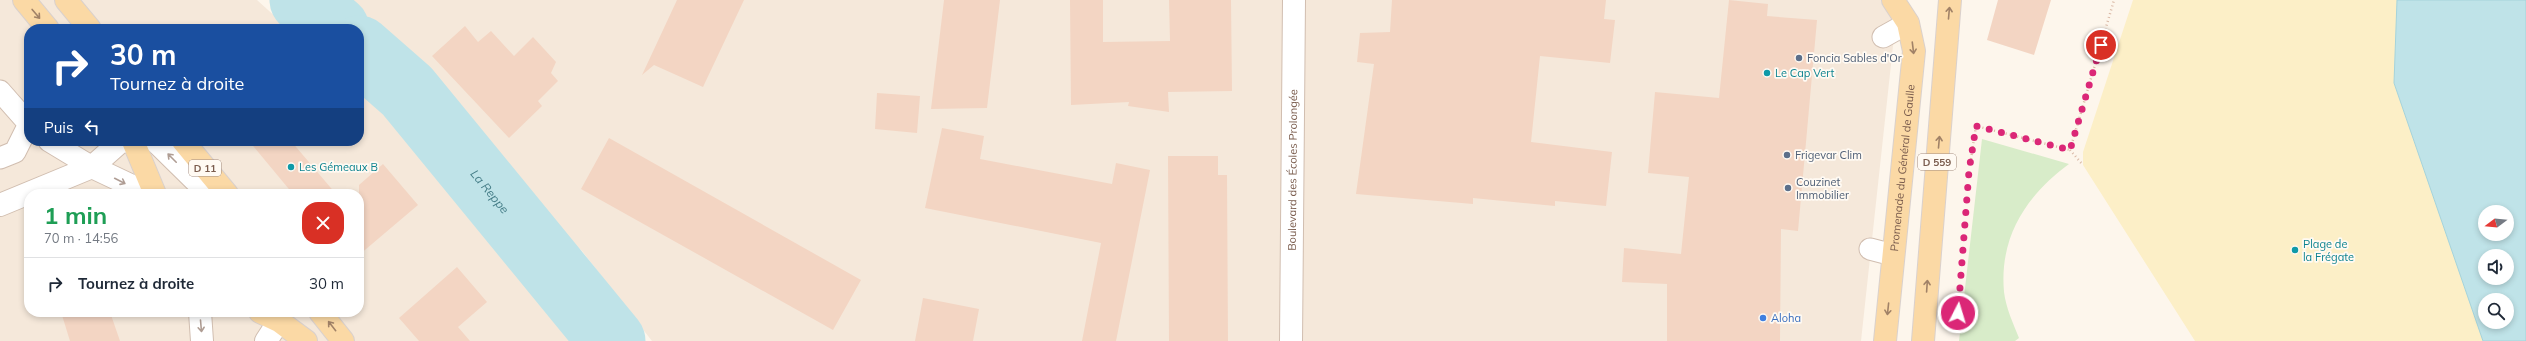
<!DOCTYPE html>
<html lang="fr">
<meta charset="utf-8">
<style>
body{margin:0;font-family:Mulish,sans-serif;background:#f2f2f3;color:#1f2937;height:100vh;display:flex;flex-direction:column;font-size:15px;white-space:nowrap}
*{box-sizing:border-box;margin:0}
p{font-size:13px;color:#747a83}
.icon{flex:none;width:22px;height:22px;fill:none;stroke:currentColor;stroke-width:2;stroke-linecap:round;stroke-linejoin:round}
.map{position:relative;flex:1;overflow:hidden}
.side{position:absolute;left:24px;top:189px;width:340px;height:128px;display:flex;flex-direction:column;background:#fff;border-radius:16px;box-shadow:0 2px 6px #0003}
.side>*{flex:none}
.banner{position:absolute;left:24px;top:24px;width:340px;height:122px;border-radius:16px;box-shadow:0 2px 6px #0003;background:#1a4fa0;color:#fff;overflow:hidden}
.needle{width:26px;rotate:254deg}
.fabs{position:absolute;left:2478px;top:205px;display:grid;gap:8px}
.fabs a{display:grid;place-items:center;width:36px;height:36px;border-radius:50%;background:#fff;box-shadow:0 2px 6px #0003;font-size:20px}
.pin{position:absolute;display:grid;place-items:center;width:34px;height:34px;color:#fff;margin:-17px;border:2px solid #fff;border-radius:50%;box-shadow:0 1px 4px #0007}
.me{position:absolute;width:44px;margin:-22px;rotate:5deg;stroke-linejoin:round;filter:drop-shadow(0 0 3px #0008)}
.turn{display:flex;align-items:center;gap:14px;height:84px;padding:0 20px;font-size:18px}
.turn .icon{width:52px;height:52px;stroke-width:2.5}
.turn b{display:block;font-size:28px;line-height:34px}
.then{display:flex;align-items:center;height:38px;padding:0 20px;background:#0003;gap:8px;font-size:15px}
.round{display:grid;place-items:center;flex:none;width:42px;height:42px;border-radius:16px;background:#f2f2f3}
.head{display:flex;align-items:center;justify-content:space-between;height:68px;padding:0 20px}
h1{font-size:24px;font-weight:700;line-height:30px;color:#1e9e55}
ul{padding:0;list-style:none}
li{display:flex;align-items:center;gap:12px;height:52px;padding:0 20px;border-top:1px solid #e0e1e3}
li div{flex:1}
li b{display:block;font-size:15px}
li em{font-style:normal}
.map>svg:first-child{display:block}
.residential{fill:#f5e8da;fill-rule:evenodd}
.green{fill:#d8ecc9}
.sand{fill:#fcefc7}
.water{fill:#bfe3e8;stroke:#a5d3da;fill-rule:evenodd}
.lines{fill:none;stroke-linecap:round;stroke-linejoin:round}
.river{stroke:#bfe3e8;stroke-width:67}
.building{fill:#f3d5c3}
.service-casing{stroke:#d1beb0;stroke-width:23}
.minor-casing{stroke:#d1beb0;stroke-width:24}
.primary-casing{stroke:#dad1cd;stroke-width:24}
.path{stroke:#d9b8a5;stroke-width:2.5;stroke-dasharray:1 3;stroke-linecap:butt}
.service{stroke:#fff;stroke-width:21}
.minor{stroke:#fff;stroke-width:22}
.primary{stroke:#fbd9a5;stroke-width:22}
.oneway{stroke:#a18267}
.oneway2{stroke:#af9d94}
.route{stroke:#db2777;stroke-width:7;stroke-dasharray:0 12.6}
.service-dot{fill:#5c6f8a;stroke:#fffaf3;stroke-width:1.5}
.culture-dot{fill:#0f9aa8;stroke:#fffaf3;stroke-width:1.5}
.shop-dot{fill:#3f7fe0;stroke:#fffaf3;stroke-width:1.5}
.labels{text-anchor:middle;stroke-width:3.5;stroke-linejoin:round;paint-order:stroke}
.shield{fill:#fffaf3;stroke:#a28b7f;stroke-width:1}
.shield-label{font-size:10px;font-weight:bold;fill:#7a5c4d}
.service-label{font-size:11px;fill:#4e5e75;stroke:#fffaf3;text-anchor:start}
.culture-label{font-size:11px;fill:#0d838f;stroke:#fffaf3;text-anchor:start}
.street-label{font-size:11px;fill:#7a5c4d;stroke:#fffaf3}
.shop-label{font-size:11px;fill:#366cbe;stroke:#fffaf3;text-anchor:start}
.water-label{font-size:12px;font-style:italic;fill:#437c86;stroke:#fffaf3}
</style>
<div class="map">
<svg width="2526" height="341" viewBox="0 0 2526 341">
<rect width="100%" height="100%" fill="#fdf6ec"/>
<path class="residential" d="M0 0H257L289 29H29V141H359V92L385 115 576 341H0ZM29 194H359V312H29Z
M328 0H1898L1861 341H652L582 251 516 194 403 65Z"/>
<path class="green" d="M1982 139 2069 164C2027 195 1999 236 2004 292 2006 308 2013 323 2019 338L2015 341H1959Z"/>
<path class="sand" d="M2133 0H2397L2394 83 2483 341H2195L2083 165V152Z"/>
<path class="water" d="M2397 0H2526V341H2483L2394 83ZM2485 212H2507V234H2485ZM2485 256H2507V278H2485ZM2485 300H2507V322H2485Z"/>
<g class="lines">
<g class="river">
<path d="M303 0 336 29"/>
<path id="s1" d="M359 49 407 91 612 341"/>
</g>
</g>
<path class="building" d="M677 0H744L703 87 654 65 642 75Z
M944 0H1000L987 108 931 109Z
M1070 0H1103V42L1170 41 1169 0H1231L1232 91 1168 92 1169 112 1128 106 1129 102 1071 105Z
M1392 0H1606L1604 19 1615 20 1610 63 1540 56 1531 142 1612 152 1606 206 1555 201V206L1473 198V204L1356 194 1374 64 1357 62 1360 33 1390 32Z
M1729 0 1768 4 1767 16 1817 20 1798 231 1781 229 1780 341H1667V284L1622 282 1624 248 1681 254 1689 177 1648 173 1655 92 1719 98Z
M1998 0H2051L2034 55 1987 40Z
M465 26 478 42 491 31 514 56 533 37 556 62 551 73 558 81 538 101 542 106 509 138 432 56Z
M877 93 920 96 917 133 875 129Z
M942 128 984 136 980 159 1112 184 1116 163 1150 170 1116 341H1082L1101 243 925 208Z
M609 138 861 280 833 330 581 189Z
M249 141H291L336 194H293Z
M1168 156H1218V175H1227L1228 341H1169Z
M383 164 418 205 359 255V185Z
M457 267 487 302 458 327 470 341H419L399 318Z
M923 298 979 309 973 341H915Z
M61 312H110L120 341H70Z"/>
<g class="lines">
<defs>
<path id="service" d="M1883 37 1908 23
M0 91 29 124
M49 141 92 167
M0 158 15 152 29 124
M1870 249 1893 255"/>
<g id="minor">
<path d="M155 141 209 194"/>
<path d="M92 167 149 194"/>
<path d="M0 205 92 167 119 143 125 141"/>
<path d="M200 312 202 341"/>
<path d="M266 341 279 321 280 312"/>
<path id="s2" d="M1291 341 1294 0"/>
</g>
<g id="primary">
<path d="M24 0 48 29"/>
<path d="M66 0 90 29"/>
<path d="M133 141 155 194"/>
<path d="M183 141 227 194"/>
<path d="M260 312 279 321 306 341"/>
<path d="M320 312 343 341"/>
<path id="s3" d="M1885 341 1914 51 1908 23 1893 0"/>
<path d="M1923 341 1950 0"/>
</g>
</defs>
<use href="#service" class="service-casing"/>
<use href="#minor" class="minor-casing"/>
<use href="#primary" class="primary-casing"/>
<path class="path" d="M2070 150 2083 165
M1971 159 1976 126 2070 150 2114 0"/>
<use href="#service" class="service"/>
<use href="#minor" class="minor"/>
<use href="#primary" class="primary"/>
</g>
<defs><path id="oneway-shaft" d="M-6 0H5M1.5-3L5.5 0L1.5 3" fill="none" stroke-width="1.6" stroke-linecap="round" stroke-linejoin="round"/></defs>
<g class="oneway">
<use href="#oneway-shaft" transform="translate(1949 13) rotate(-85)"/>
<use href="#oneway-shaft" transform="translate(36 14) rotate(50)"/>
<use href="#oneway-shaft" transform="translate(1913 48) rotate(83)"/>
<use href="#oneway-shaft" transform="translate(1939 142) rotate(-85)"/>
<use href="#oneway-shaft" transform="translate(1927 286) rotate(-86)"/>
<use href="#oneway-shaft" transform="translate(1888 309) rotate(96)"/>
<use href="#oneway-shaft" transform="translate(332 326) rotate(-128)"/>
</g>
<g class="oneway2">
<use href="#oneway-shaft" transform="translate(172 158) rotate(-135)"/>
<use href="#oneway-shaft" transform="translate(120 181) rotate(27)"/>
<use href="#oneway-shaft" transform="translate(201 326) rotate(85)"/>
</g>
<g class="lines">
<path class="route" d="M1958 313 1969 171 1976 126 2070 150 2101 45"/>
</g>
<g class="service-dot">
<circle cx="1799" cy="58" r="4"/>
<circle cx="1787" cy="155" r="4"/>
<circle cx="1788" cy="188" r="4"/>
</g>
<g class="culture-dot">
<circle cx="1767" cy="73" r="4"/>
<circle cx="291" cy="167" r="4"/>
<circle cx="2295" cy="250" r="4"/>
</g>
<circle class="shop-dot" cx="1763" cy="318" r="4"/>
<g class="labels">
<g class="shield">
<rect x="1918" y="154" width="38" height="16" rx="3"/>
<rect x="189" y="160" width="32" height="16" rx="3"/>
</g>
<g class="shield-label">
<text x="1937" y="166">D 559</text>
<text x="205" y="172">D 11</text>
</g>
<g class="service-label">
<text x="1807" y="62">Foncia Sables d'Or</text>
<text x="1795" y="159">Frigevar Clim</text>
<text x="1796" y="186">Couzinet<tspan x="1796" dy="13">Immobilier</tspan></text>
</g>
<g class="culture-label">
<text x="1775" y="77">Le Cap Vert</text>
<text x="299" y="171">Les Gémeaux B</text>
<text x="2303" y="248">Plage de<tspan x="2303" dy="13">la Frégate</tspan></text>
</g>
<g class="street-label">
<text dy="4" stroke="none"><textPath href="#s3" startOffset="174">Promenade du Général de Gaulle</textPath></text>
<text dy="4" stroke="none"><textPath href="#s2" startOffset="171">Boulevard des Écoles Prolongée</textPath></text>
</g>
<g class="shop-label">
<text x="1771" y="322">Aloha</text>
</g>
<g class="water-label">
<text dy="4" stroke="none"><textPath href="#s1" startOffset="194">La Reppe</textPath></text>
</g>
</g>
</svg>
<div class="fabs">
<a><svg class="needle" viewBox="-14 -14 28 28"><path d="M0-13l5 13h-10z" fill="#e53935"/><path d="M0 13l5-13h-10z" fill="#747a83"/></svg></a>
<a><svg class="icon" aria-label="sound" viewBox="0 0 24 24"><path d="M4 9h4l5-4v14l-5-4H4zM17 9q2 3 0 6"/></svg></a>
<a><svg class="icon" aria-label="search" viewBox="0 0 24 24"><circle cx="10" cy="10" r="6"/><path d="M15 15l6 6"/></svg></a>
</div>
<div class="pin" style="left:2101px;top:45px;background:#d93025"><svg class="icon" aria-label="arrive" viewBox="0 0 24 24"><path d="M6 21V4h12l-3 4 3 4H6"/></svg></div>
<svg class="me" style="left:1958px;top:313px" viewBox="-20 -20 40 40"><circle r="17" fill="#db2777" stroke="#fff" stroke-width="3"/><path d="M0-11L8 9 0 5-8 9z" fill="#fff"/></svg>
<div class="banner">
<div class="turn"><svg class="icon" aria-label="right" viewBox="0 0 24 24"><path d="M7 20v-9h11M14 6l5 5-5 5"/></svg><div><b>30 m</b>Tournez à droite</div></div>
<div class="then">Puis<svg class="icon" aria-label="left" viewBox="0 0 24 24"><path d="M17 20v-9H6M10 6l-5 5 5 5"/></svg></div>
</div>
<section class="side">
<div class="head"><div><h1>1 min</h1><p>70 m · 14:56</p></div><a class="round" style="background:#d93025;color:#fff"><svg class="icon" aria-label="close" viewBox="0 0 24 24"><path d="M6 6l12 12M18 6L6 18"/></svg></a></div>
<ul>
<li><svg class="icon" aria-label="right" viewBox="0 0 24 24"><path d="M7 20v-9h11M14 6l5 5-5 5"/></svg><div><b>Tournez à droite</b></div><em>30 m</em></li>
</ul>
</section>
</div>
